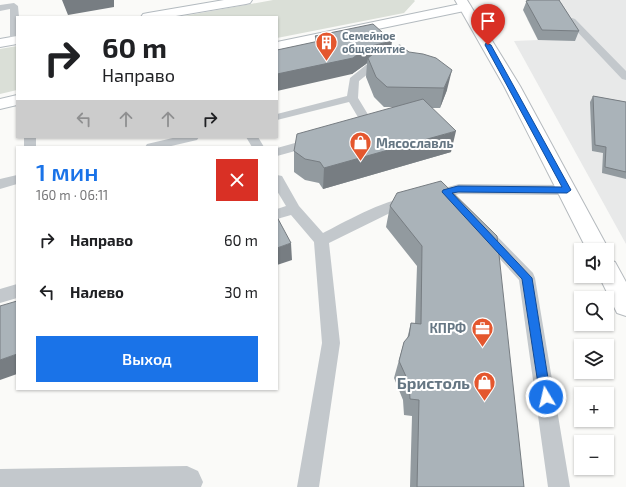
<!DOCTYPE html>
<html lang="ru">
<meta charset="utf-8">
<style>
body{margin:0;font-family:"Exo 2",sans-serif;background:#f2f2f2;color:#202124;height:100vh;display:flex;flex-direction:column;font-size:15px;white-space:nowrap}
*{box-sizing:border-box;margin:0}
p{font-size:13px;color:#757577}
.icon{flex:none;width:22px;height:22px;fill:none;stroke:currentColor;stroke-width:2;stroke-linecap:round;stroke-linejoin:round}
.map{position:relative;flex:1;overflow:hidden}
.panel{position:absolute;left:16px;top:146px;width:262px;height:244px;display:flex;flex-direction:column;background:#fff;border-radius:0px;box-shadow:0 1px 3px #0004}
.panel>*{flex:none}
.hud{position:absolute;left:16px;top:16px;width:262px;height:122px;border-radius:0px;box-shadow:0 1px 3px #0004;background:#fff;color:#202124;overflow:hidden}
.buttons{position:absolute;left:574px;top:243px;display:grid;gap:8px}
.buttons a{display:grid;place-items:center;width:40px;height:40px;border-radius:0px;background:#fff;box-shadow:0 1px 3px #0004;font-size:20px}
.pin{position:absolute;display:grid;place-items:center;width:34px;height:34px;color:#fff;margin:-41px -17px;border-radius:50% 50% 50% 0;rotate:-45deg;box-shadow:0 0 4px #0007}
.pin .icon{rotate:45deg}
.me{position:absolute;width:44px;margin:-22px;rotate:351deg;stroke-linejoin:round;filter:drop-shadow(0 0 3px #0008)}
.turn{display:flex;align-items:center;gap:14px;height:84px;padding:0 20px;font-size:18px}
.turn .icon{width:52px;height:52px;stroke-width:2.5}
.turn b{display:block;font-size:28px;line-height:34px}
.lanes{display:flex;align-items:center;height:38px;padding:0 20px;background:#0003;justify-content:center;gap:20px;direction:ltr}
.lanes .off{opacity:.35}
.round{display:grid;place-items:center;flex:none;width:42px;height:42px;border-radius:0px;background:#f2f2f2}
.head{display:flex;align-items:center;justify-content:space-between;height:68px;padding:0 20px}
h1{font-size:24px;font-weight:600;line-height:30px;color:#1a73e8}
.button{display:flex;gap:8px;margin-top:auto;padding:8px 20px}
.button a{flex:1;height:46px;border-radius:0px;background:#1a73e8;color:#fff;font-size:16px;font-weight:600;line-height:46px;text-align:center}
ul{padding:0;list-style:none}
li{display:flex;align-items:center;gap:12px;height:52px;padding:0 20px}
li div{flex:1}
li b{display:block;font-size:15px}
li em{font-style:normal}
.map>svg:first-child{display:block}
.built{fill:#e8e9e9}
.green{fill:#dadfd7}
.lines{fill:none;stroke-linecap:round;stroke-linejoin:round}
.secondary-casing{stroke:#b3babf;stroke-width:2}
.primary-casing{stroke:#b5babe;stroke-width:2}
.service{fill:#c3c8cc;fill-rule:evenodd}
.pedestrian{fill:#c3c8cc;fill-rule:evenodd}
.secondary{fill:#fff;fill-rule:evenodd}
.primary{fill:#fff;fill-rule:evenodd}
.wall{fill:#929a9f}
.shaded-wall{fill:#777d82}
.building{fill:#aab3b9;stroke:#777d82}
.route{fill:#1a73e8;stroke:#114b97}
.labels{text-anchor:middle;stroke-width:4;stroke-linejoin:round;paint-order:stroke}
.far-poi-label{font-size:11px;font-weight:bold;fill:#657683;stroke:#fff;text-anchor:start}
.poi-label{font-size:13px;font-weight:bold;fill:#657683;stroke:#fff;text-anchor:start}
.near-poi-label{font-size:16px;font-weight:bold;fill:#657683;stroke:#fff;text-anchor:end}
</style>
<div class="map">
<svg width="626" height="487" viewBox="0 0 626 487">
<rect width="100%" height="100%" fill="#fafaf8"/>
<path class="built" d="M559 0H626V244L514 41 538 40 527 19H531L547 4 562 2Z"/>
<path class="green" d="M273 0H414L415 1 404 13 277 38V17H178Z
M17 46V90L0 94V49Z"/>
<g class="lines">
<defs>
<path id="secondary" d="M224 0H252L250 3 246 4 170 17H141L143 14 148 13Z
M465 3 469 4 471 7 469 10 277 50V42Z
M17 36V44L0 47V39Z
M17 95V105L0 109V99Z"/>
<path id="primary" d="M455 0H467L520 86 609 250 607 254V250H587L504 86Z
M607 259 615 262 626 282V316L617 313 599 276H607Z"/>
</defs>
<use href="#secondary" class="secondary-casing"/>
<use href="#primary" class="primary-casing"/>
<path class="service" d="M14 3 18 6 19 17H17V42L15 43 10 40V9L0 11V5Z
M572 18 575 19 626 71V80L622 79 569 23 568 21 569 19Z
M386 60 390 61 391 63 390 65 374 69 359 81 358 98 375 126 373 129 361 132 357 131 355 128 357 125 362 124 349 102 277 120V114L347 96 350 78 366 65Z
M24 137H36V147H24Z
M177 137H199L197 140 167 147H145L147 144Z
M246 137H258L264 147H252Z
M313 138 317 139 319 142 317 145 277 156V148Z
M17 175V184L0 189V179Z
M277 175 282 176 299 206 323 233C341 224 395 193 413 199L415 202 413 205 392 212 329 243 340 343 319 487H297L322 343 314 242 291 215 277 219V209L286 206 277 191Z
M459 184 567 185 572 187 574 190 572 193 567 195 459 194 431 201 426 199 424 196 426 193Z
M484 227 489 228 533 273 535 278 570 487H548L519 280 479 236 477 232 479 228Z
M17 284V298L0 303V289Z"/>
<path class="pedestrian" d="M187 466 198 471 203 482 201 487H0V469Z"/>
<use href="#secondary" class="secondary"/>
<use href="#primary" class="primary"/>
</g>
<path class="wall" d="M527 0H559L579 31 575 41 538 40 523 10Z
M315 36 391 47 447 90 440 108H432L451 152 323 189 319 183 305 180 294 172V151L394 107H384L374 97 366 77 367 63 366 64 352 74 315 42Z
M593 96 626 102V179L602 173 603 153 592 151 590 102Z
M441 181 524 487H410L412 416 404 415 403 400 394 378 404 342 407 339 411 323 415 324 417 266 386 227 390 206Z"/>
<path class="shaded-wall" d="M62 0H114V7L68 15Z
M392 41 390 57 368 58 367 63 366 64 352 74 277 91V74L367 47Z
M452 70 447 90 440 108 444 88Z
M456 131 451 152 323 189 324 168Z
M291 243 292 260 277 265V248Z
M17 354V374L0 380V360Z"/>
<path class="building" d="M530 0H559L579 31 542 30 526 1Z
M373 24 392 41 367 47 353 58 277 74V50L319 41 315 36Z
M400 45 409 52 423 54 436 58 452 70 444 88 387 87 376 77 368 58 377 51Z
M593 96 626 102V172L605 167 606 147 595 145Z
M423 99 456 131 324 168 320 162 305 159 294 151 297 134Z
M441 181 497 236 524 487H417L419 400 410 399 409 383 399 361 404 342 409 336 411 323 421 324 422 246 390 206 397 193Z
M277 217 291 243 277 248Z
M17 301V354L0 360V306Z"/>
<path class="route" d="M486 43 491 45 571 190 567 193 458 192 452 193 532 278 551 397 550 401 546 403 541 401 540 397 522 279 442 192 443 190 458 186 562 187 485 45Z"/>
<defs>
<symbol id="building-pin" viewBox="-11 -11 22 30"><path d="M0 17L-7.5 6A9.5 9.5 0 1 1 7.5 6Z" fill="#e4572e" stroke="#fff"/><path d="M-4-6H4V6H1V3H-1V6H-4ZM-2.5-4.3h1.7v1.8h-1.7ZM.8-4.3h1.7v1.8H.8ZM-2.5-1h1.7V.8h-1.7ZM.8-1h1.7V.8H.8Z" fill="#fff"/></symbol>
<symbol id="shop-pin" viewBox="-11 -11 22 30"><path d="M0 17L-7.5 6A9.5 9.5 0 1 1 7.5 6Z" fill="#e4572e" stroke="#fff"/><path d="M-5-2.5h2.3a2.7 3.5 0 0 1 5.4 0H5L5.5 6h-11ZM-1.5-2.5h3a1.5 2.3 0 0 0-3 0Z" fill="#fff"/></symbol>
<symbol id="office-pin" viewBox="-11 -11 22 30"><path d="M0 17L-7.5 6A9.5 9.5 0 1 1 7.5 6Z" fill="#e4572e" stroke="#fff"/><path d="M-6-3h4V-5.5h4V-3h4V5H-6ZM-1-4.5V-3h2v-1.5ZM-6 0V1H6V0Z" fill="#fff"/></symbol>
</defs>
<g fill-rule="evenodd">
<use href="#building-pin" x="314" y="30" width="25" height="34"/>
<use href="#shop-pin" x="348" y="130" width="25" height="34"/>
<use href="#office-pin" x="470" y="316" width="25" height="34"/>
<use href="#shop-pin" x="472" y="370" width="25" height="34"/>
</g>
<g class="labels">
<g class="far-poi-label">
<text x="342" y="40">Семейное<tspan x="342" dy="13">общежитие</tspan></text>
</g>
<g class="poi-label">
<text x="376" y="148">Мясославль</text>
<text x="466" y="333" text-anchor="end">КПРФ</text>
</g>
<g class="near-poi-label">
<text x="470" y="389">Бристоль</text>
</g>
</g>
</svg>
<div class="buttons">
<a><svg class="icon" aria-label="sound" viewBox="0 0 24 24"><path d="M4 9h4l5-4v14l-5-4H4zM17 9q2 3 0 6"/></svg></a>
<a><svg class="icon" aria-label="search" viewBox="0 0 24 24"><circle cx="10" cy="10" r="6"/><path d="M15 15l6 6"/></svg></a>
<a><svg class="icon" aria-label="layers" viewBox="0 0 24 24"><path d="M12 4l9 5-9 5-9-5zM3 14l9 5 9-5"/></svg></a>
<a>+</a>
<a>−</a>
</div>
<div class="pin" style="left:488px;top:45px;background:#d93025"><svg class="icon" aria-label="arrive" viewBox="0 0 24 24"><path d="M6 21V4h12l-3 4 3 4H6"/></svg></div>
<svg class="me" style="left:546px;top:397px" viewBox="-20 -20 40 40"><circle r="17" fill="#1a73e8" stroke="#fff" stroke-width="3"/><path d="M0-11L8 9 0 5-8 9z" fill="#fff"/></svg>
<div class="hud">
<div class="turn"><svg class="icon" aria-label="right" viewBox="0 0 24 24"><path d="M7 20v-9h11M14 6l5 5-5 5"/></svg><div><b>60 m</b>Направо</div></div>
<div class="lanes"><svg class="icon off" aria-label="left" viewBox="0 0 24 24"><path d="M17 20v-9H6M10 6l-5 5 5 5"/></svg><svg class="icon off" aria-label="ahead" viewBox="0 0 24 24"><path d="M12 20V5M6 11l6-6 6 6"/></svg><svg class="icon off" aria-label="ahead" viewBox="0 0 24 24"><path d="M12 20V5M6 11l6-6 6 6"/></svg><svg class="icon" aria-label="right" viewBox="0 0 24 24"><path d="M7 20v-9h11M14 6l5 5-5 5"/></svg></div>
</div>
<section class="panel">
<div class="head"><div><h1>1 мин</h1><p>160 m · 06:11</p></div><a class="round" style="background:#d93025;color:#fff"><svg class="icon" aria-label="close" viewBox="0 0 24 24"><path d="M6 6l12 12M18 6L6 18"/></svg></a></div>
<ul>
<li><svg class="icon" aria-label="right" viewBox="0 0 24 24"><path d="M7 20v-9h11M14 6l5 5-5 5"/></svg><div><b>Направо</b></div><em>60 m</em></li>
<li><svg class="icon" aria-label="left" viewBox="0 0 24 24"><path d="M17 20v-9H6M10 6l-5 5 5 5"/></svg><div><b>Налево</b></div><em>30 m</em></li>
</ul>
<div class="button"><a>Выход</a></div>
</section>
</div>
